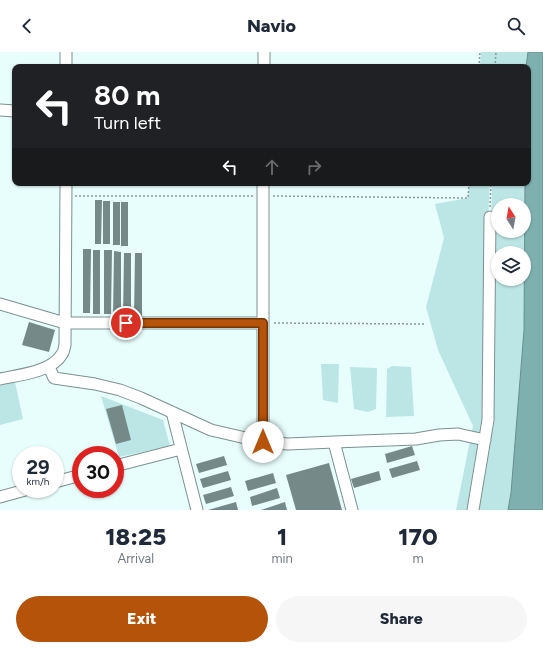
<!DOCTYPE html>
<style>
body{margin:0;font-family:Figtree,sans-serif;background:#f6f6f7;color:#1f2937;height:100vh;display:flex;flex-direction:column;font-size:15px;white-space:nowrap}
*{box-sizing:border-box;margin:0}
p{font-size:13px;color:#747a83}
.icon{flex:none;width:22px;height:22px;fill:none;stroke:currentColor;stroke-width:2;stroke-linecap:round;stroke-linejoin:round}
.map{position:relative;height:458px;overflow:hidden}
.drawer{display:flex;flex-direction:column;background:#fff;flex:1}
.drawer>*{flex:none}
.hud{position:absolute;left:12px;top:12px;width:519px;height:122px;border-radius:8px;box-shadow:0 1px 3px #0004;background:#202124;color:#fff;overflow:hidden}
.needle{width:26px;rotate:349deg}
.fabs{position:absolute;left:491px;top:146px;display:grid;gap:8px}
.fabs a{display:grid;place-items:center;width:40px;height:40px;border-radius:50%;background:#fff;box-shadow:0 1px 3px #0004;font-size:20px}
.speed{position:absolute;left:12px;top:394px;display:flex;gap:8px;font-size:20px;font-weight:700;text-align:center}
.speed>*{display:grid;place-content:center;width:52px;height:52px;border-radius:50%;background:#fff;box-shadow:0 1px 3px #0004;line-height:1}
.speed small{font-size:10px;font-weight:400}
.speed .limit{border:6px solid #d22;background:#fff;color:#111}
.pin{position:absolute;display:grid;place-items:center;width:34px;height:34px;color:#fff;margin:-17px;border:2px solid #fff;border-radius:50%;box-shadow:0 1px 4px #0007}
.me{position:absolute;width:44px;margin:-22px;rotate:0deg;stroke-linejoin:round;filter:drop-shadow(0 0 3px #0008)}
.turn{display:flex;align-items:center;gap:14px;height:84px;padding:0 16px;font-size:18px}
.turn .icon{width:52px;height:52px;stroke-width:2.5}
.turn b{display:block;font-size:28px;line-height:34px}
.lanes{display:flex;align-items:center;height:38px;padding:0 16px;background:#0003;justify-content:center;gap:20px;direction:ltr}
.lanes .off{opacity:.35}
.eta{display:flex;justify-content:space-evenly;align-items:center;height:68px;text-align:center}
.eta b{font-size:24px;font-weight:800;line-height:28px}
.primary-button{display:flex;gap:8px;margin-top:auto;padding:8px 16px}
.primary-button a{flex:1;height:46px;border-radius:24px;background:#b45309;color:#fff;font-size:16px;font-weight:800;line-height:46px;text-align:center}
.primary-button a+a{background:#f6f6f7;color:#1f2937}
header{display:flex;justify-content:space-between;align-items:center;height:52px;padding:0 16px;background:#fff;font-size:18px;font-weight:800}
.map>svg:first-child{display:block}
.green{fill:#bbe6e5;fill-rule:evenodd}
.water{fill:#7eb0af;stroke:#688e8d}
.building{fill:#758988}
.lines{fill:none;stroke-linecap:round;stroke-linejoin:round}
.minor-casing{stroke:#7c9090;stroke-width:13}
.path{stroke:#8a9999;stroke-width:1.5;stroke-dasharray:2 2;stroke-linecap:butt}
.minor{stroke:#fff;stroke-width:11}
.route-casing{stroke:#753606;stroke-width:10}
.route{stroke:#b45309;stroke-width:7}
</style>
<header><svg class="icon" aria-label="back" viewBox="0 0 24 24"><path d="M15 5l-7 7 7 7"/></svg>Navio<svg class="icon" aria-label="search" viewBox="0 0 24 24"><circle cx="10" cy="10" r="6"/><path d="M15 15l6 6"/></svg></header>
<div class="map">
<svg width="543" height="458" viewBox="0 0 543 458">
<rect width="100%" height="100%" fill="#e8fefd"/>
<path class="green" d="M481 0H543V458H456L473 374 438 298 426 255 444 186 435 152 468 146 469 131H490L488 166 491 168 492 131H528V15H480ZM498 153H524V179H498ZM498 201H524V227H498Z
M321 312H339L338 351 323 348Z
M392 314 411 315 414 364 386 365 387 317Z
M350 315 377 316 376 357 368 360 354 357Z
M15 330 23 367 0 373V332Z
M101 344 163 368 170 394 119 405Z"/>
<path class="water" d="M528 0H543V458H508L511 441 524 278 525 131H528V15H526Z"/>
<path class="building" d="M95 148H102L101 192H95Z
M103 149H110V192H103Z
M113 150H120V193H113Z
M121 150H128V194H121Z
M83 197H91L90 261H83Z
M93 198H100V262H93Z
M104 198H112L111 262H104Z
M114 199 121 200V264H113Z
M124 201H131V265H123Z
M135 201H142V265H134Z
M29 270 55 278 49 300 22 293Z
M122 353 131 388 116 392 106 357Z
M412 394 415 403 387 411 385 402Z
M224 404 227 413 199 421 196 412Z
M417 409 420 418 392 426 389 417Z
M329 411 342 458H296L286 423Z
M228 419 231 428 203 436 200 427Z
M379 419 381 428 354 436 351 427Z
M273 421 276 431 248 439 245 429Z
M231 435 234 444 206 452 203 443Z
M277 436 280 446 252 454 250 445Z
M236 450 238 458H208Z
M285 450 287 458H261Z"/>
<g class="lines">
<defs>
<path id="minor" d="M66 15V0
M264 15V0
M0 58 15 59
M0 252 65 271H263
M49 315 54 326 95 332 120 338 141 346 211 378 263 390 288 392 334 390 416 387 439 383 458 382 485 388
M0 327C19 323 52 320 62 302 64 300 64 296 65 293L66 131
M172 360 197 458
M263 390V131
M334 390 352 458
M115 414 181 397
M55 430 81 423
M0 445 29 437
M473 458 488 368 490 165"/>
</defs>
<use href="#minor" class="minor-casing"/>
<path class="path" d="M479 15 480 0
M495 15 496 0
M75 144H254
M273 144 468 146 469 131
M490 155 491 131
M274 271 424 272"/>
<use href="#minor" class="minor"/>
</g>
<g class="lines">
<defs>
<path id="route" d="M126 271H263V390"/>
</defs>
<use href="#route" class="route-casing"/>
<use href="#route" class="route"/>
</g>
</svg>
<div class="fabs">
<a><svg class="needle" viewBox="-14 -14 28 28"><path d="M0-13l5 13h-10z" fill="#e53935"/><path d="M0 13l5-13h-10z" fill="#747a83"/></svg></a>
<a><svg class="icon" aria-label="layers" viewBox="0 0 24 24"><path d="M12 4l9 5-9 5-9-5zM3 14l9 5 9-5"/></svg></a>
</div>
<div class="speed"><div>29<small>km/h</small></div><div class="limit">30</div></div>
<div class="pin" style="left:126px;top:271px;background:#d93025"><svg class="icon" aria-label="arrive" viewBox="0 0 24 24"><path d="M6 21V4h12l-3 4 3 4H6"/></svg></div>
<svg class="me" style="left:263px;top:390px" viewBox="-20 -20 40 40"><circle r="19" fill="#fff"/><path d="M0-13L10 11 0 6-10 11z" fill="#b45309"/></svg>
<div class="hud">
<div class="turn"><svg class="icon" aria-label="left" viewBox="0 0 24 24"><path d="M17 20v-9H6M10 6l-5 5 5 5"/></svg><div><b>80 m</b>Turn left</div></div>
<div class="lanes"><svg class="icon" aria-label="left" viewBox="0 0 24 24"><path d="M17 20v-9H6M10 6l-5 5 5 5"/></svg><svg class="icon off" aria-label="ahead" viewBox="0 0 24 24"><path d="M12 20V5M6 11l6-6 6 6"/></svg><svg class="icon off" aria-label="right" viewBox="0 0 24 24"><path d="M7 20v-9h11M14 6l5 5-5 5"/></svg></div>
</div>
</div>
<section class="drawer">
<div class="eta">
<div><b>18:25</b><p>Arrival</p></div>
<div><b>1</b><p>min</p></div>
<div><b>170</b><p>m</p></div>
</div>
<div class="primary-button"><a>Exit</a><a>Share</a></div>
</section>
